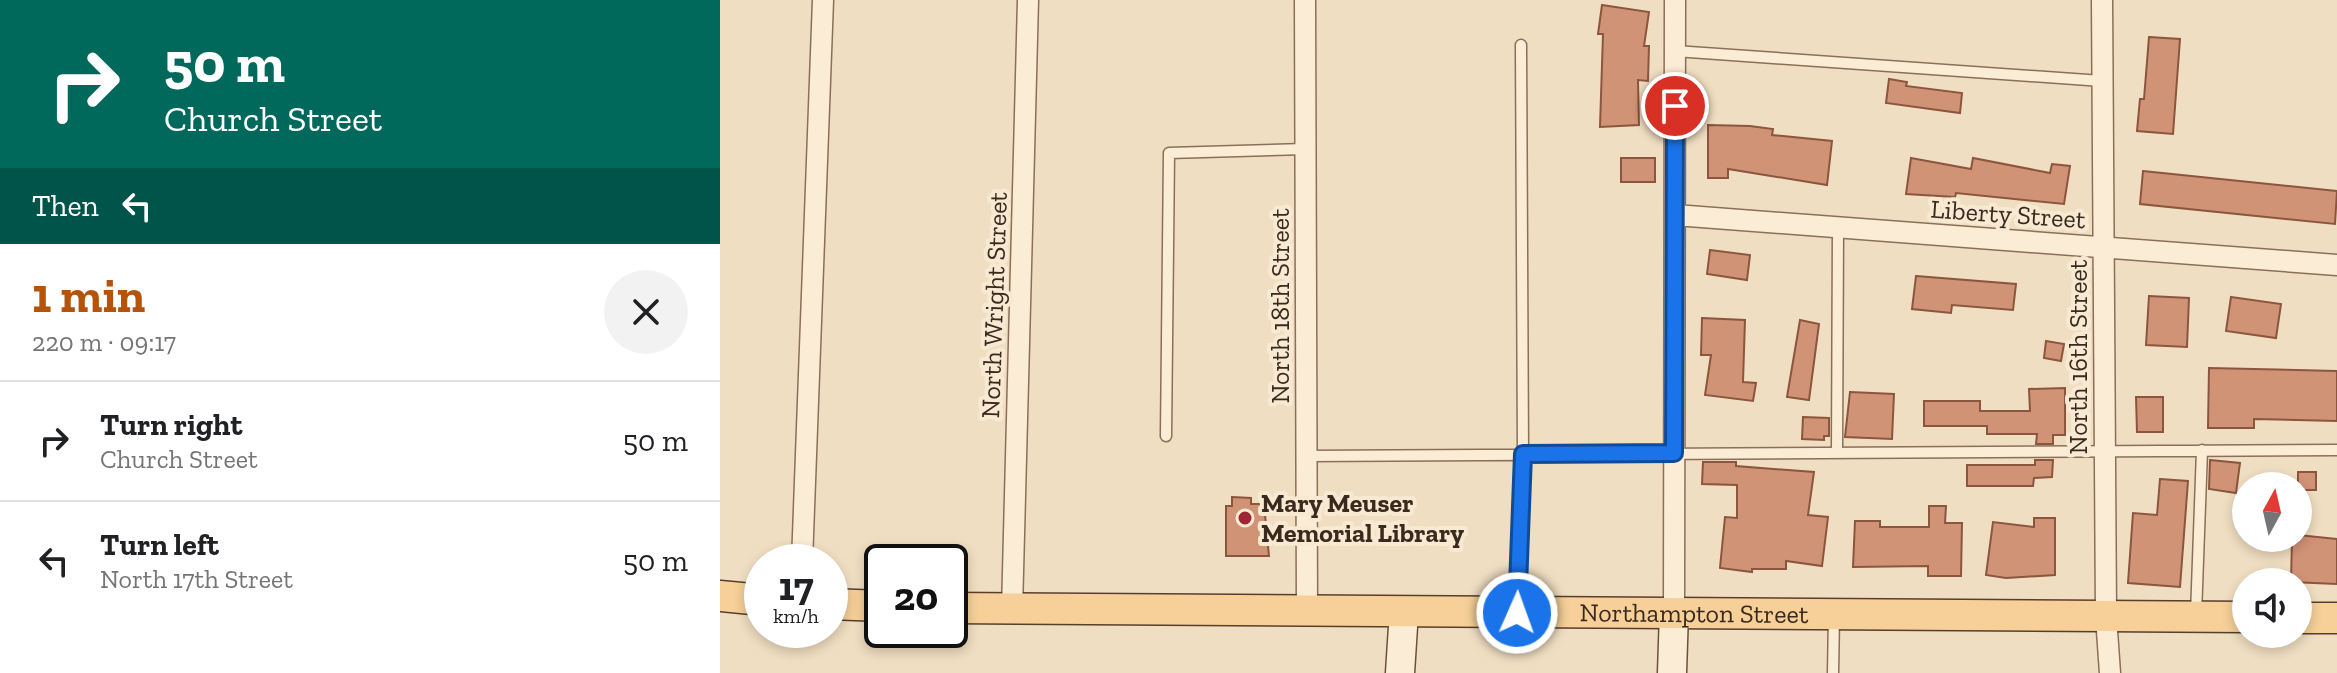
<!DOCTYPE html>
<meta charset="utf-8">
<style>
body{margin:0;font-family:"Zilla Slab",serif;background:#f2f2f2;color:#202124;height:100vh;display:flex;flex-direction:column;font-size:30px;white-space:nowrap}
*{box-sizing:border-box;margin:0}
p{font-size:26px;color:#757577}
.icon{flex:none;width:44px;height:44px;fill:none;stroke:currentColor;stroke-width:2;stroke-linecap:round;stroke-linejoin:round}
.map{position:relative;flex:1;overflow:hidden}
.details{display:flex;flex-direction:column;background:#fff;width:720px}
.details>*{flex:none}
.hud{background:#00695c;color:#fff;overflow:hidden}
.needle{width:52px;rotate:8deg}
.tools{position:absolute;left:1512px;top:472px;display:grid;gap:16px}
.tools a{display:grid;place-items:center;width:80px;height:80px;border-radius:50%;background:#fff;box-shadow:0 4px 12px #0003;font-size:40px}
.speed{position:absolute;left:24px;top:544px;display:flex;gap:16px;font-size:40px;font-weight:700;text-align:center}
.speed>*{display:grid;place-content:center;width:104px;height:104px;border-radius:50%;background:#fff;box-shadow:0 4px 12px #0003;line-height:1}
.speed small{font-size:20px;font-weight:400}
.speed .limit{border:4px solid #111;border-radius:12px;background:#fff;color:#111}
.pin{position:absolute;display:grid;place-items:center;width:68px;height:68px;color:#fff;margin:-34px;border:4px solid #fff;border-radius:50%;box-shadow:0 2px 8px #0007}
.me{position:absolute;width:88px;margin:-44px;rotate:2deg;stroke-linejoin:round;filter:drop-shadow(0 0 6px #0008)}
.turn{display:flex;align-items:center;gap:28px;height:168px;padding:0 32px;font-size:36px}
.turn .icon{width:104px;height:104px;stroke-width:2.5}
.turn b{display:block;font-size:56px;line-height:68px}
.then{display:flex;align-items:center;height:76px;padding:0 32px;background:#0003;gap:16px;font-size:30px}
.round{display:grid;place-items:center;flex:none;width:84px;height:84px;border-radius:42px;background:#f2f2f2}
.head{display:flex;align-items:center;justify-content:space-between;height:136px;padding:0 32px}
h1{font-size:48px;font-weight:700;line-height:60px;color:#b45309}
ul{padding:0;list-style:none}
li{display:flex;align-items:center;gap:24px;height:120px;padding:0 32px;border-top:2px solid #e0e0e0}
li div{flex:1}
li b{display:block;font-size:30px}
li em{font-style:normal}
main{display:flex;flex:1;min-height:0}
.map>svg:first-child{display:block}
.building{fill:#d19376;stroke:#8c553d;stroke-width:2}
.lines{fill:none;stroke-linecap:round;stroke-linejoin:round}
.lane-casing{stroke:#8b6f58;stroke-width:13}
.street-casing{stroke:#8b6f58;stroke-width:23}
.secondary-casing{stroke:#6d503b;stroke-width:31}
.primary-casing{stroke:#593d2d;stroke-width:33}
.lane{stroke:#fbecd6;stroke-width:10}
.street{stroke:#fbecd6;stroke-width:20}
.secondary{stroke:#fbecd6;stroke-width:28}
.primary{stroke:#f6d098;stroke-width:30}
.route-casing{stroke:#114b97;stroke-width:20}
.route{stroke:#1a73e8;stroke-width:14}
.poi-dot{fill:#9e2531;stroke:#f7e9d2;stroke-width:3}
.labels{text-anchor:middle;stroke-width:8;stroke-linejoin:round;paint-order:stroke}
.street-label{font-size:26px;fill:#3a291d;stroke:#f7e9d2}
.poi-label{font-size:26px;font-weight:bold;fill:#3a291d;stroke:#f7e9d2;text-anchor:start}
</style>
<main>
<section class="details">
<div class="hud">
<div class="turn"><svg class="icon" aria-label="right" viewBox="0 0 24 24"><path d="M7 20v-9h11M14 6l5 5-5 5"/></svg><div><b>50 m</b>Church Street</div></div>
<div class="then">Then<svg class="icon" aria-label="left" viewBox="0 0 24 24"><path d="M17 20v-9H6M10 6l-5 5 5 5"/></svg></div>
</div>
<div class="head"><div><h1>1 min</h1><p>220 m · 09:17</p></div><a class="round"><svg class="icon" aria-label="close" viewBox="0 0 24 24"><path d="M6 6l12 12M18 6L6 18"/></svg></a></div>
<ul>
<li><svg class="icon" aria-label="right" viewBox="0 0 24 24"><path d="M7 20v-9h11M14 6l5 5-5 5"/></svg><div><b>Turn right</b><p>Church Street</p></div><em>50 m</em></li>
<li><svg class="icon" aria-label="left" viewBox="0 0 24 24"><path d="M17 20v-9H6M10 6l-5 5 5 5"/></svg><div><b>Turn left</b><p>North 17th Street</p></div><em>50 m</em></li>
</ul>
</section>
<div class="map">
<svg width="1617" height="673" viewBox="0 0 1617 673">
<rect width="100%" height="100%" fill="#f0dec2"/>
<path class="building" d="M882 5 929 12 924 46H929L928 81 918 80 919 125 880 127 883 34H878Z
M1429 37 1460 39 1453 134 1417 131 1420 99H1424Z
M1169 79 1187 82 1186 86 1242 93 1240 113 1166 103Z
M988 125 1030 126 1053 129 1052 135 1112 141 1107 185 1008 169V178H988Z
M901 158H935V182H901Z
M1191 158 1251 169 1253 158 1330 173 1332 164 1350 166 1344 204 1236 193 1235 197 1186 194Z
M1423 171 1617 191 1615 224 1420 204Z
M990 250 1030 255 1027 280 987 274Z
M1196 276 1296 284 1293 310 1232 305 1231 313 1192 309Z
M1429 296 1469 298 1467 347 1426 345Z
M1511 297 1561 304 1556 338 1506 331Z
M982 318 1025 320 1023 382 1036 383 1033 401 985 395 991 355H981Z
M1080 320 1099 324 1089 400 1067 397Z
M1326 341 1344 344 1341 361 1324 358Z
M1489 368 1617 371V421L1534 419V428H1488Z
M1345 388V435H1333V444H1316L1317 434H1267V426H1204V401H1260V411H1310L1309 389Z
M1130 392 1174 394 1172 439 1125 437Z
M1416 397H1443V432H1417Z
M1083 417 1109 418V436H1104V440L1082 439Z
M1315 460H1333L1332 477 1314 478 1313 486H1247V465H1315Z
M1490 460 1520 463 1516 493 1489 489Z
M983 462H1016V466L1094 472 1088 515 1108 517 1102 566 1066 561V569H1032V572L1000 568 1005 517 1017 518V485L982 484Z
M1578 472H1596V490H1578Z
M1440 479 1468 481 1460 587 1408 583 1413 513 1437 515Z
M512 497 531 498V504H544L549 556H506V506H512Z
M1209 506H1226L1225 523H1242L1241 576H1208V566L1133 567 1135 521H1160V527H1209Z
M1314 518H1335V575L1286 578 1266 575 1273 522 1314 527Z
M1578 535 1617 539V584L1571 582 1572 538Z"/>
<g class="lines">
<defs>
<path id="lane" d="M955 51 1382 81
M446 436 449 153 585 149
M1117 453 1118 228
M586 456 1617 450
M797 607 803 454 801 45
M1476 615 1482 450
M1113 673 1114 616"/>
<path id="street" d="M585 0 587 611
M1382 0 1386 617 1390 673
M955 215 1617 265
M82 562 103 0
M292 610 308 0
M954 612 955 0"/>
<path id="secondary" d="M680 673 684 611
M952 673 954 612"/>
<g id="primary">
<path d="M0 596 42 600"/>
<path d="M110 604 162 606"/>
<path id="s1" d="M230 608 1526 617"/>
<path d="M1578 618H1617"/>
</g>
</defs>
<use href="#lane" class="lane-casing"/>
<use href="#street" class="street-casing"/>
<use href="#secondary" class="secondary-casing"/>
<use href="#primary" class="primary-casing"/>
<use href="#lane" class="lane"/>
<use href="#street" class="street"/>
<use href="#secondary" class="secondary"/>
<use href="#primary" class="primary"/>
</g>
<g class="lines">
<defs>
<path id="route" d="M797 613 803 454 954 453 955 106"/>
</defs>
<use href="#route" class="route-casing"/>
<use href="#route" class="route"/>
</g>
<circle class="poi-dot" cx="525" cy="518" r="8"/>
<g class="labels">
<g class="street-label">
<text transform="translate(1288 214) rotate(4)" y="9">Liberty Street</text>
<text transform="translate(274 305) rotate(-88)" y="9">North Wright Street</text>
<text transform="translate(560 306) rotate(-90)" y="9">North 18th Street</text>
<text transform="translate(1358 357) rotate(-90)" y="9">North 16th Street</text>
<text dy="9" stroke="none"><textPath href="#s1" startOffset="744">Northampton Street</textPath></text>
</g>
<g class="poi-label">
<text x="541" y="512">Mary Meuser<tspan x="541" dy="30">Memorial Library</tspan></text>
</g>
</g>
</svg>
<div class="tools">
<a><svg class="needle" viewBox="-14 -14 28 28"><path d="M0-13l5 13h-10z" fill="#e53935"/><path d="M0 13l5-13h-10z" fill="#757577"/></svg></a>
<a><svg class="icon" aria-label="sound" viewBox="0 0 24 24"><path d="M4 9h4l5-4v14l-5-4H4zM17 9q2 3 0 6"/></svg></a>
</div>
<div class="speed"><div>17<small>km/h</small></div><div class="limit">20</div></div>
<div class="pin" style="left:955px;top:106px;background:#d93025"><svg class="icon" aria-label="arrive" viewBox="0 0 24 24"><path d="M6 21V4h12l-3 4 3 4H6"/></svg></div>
<svg class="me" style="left:797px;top:613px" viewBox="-20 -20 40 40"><circle r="17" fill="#1a73e8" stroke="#fff" stroke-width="3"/><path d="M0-11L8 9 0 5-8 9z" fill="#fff"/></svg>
</div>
</main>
